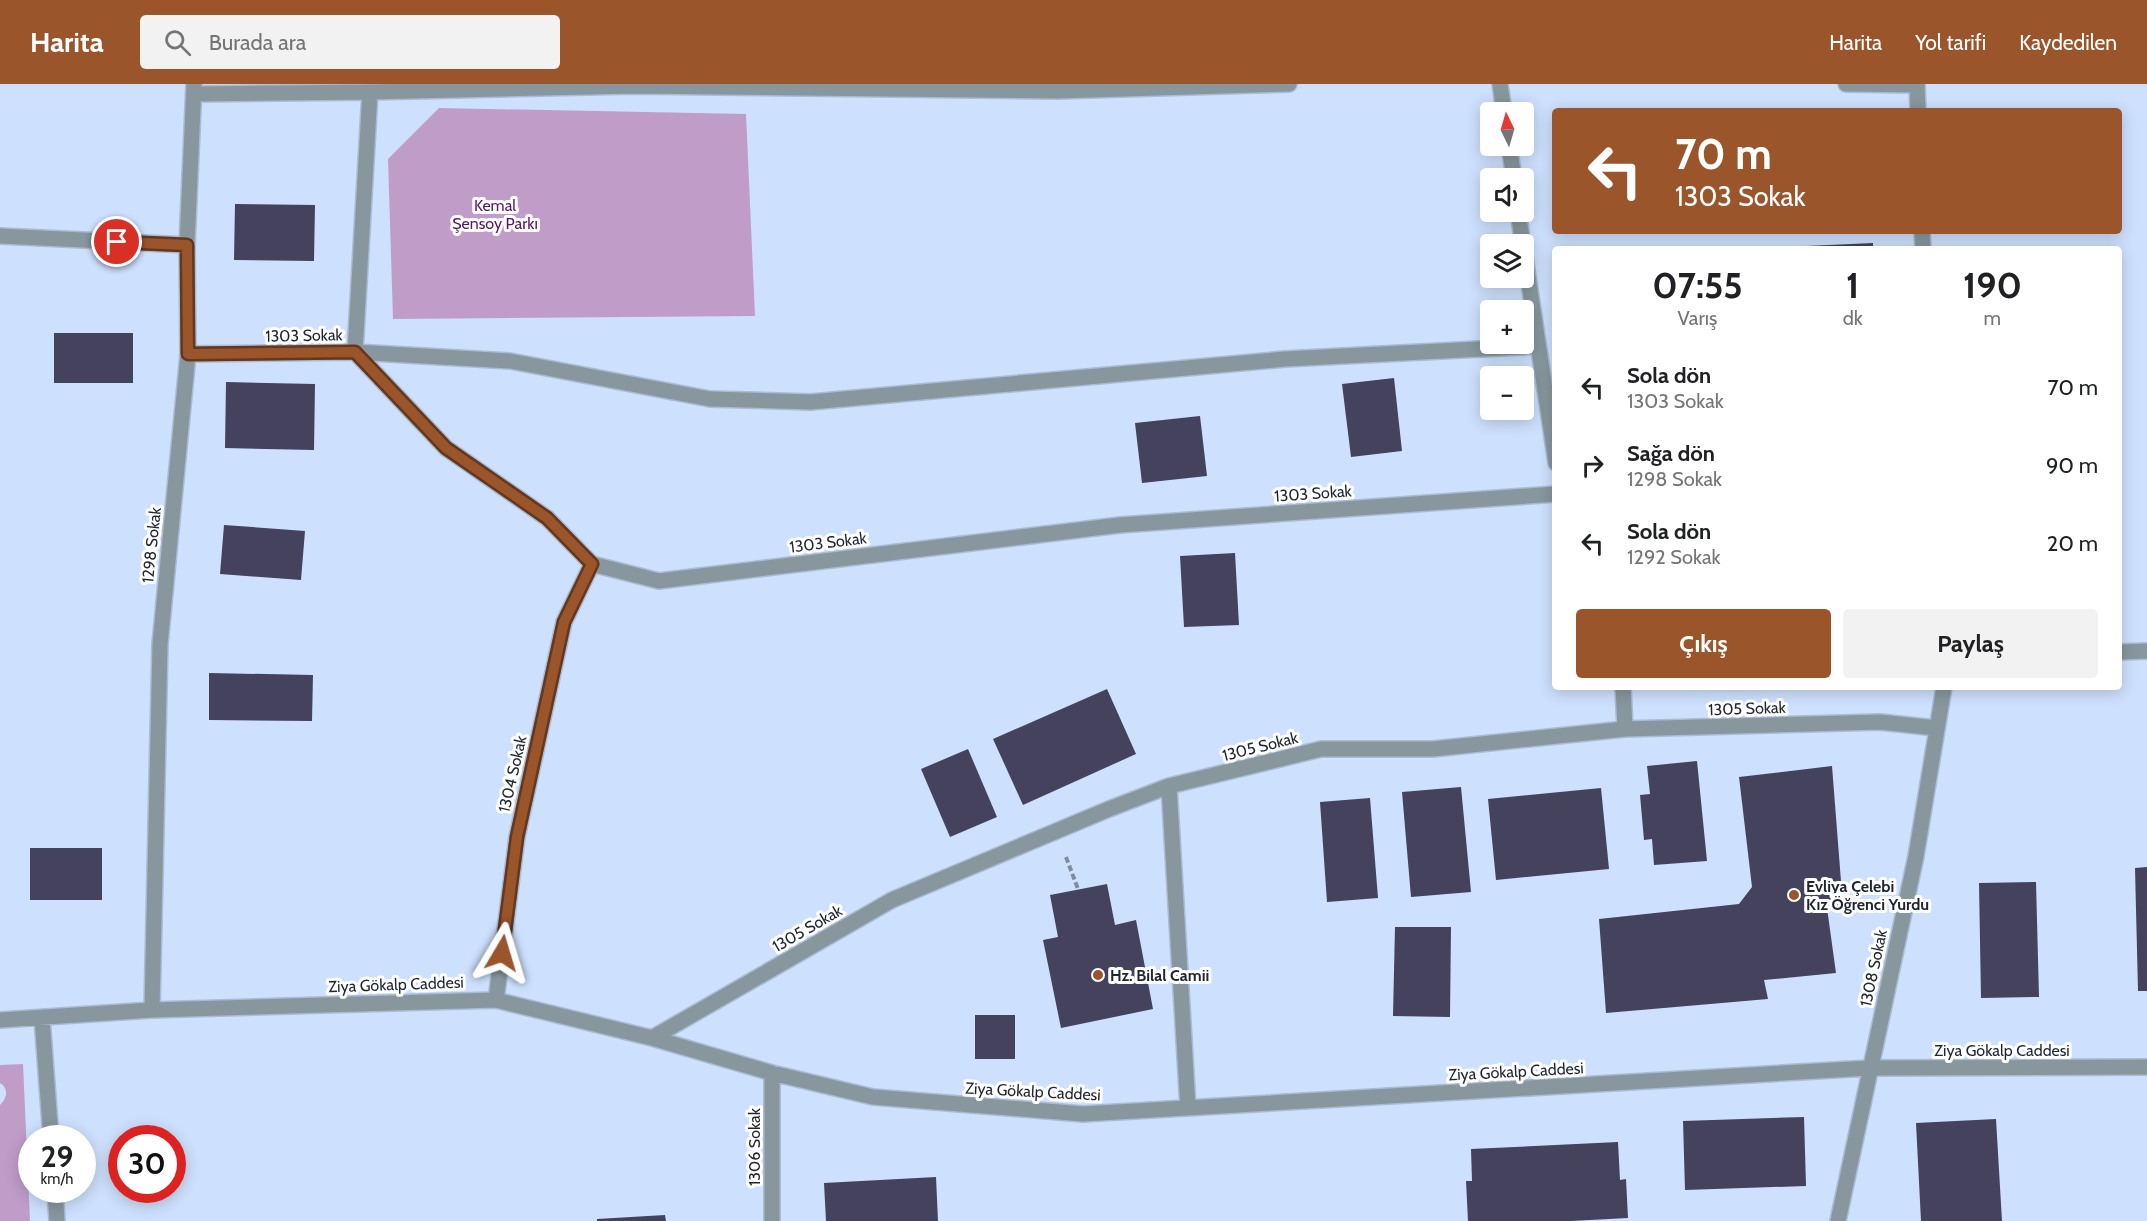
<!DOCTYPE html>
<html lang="tr">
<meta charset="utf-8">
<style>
body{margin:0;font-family:Cabin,sans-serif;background:#f2f2f2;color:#202124;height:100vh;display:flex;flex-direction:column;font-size:22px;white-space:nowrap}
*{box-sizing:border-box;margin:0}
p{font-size:20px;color:#757577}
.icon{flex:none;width:33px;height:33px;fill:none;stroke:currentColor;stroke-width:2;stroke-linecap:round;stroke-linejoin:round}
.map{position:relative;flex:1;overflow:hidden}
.details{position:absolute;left:1552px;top:162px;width:570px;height:444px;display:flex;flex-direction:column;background:#fff;border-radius:6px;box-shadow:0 3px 15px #0003}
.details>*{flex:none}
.hud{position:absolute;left:1552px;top:24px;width:570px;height:126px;border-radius:6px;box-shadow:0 3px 15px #0003;background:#9b552b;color:#fff;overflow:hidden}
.needle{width:39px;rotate:355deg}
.buttons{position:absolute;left:1480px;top:18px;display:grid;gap:12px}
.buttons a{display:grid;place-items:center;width:54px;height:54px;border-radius:6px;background:#fff;box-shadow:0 3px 15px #0003;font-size:30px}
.speed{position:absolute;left:18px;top:1041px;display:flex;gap:12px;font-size:30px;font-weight:700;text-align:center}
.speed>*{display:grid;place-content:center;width:78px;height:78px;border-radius:50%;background:#fff;box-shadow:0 3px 15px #0003;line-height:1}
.speed small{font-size:15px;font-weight:400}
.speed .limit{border:9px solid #d22;background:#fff;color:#111}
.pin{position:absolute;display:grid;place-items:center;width:51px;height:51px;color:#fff;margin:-26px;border:3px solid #fff;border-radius:50%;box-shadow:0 2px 6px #0007}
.me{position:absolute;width:66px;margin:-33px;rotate:7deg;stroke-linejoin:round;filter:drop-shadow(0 0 4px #0008)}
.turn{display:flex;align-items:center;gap:21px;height:126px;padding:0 24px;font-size:27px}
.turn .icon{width:78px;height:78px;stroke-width:2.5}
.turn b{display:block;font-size:42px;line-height:51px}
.eta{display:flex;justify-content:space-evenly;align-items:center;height:102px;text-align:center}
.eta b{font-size:36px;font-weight:700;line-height:42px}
.button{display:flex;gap:12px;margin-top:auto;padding:12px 24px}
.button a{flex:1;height:69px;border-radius:6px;background:#9b552b;color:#fff;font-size:24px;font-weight:700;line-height:69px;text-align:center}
.button a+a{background:#f2f2f2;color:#202124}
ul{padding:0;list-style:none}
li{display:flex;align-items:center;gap:18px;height:78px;padding:0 24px}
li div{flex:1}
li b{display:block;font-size:22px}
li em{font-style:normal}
header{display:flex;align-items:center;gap:36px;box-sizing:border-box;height:84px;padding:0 30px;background:#9b552b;color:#fff}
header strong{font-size:28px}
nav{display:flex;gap:33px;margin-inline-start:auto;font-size:21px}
.search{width:420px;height:54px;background:#f2f2f2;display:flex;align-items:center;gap:15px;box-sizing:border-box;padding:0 21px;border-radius:6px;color:#757577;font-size:22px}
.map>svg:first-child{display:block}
.green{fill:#c09dc9}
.building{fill:#44425c}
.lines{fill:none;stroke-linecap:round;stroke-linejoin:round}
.minor-casing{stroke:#aabbd4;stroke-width:18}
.path{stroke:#7e8ca0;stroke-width:4;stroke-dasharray:6 3;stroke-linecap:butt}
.minor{stroke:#88979e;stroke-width:15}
.route-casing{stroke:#65371c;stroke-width:15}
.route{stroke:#9b552b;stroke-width:10}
.poi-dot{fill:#9b552b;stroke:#fff;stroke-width:2}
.labels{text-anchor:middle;stroke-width:6;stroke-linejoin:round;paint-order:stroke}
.park-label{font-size:16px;fill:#561965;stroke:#fff}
.street-label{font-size:16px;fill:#1f2630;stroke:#fff}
.poi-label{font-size:16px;font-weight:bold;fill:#1f2630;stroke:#fff;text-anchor:start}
</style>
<header>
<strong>Harita</strong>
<div class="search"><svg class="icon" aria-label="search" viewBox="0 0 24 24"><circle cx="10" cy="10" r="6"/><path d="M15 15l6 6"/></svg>Burada ara</div>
<nav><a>Harita</a><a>Yol tarifi</a><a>Kaydedilen</a></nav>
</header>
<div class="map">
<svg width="2147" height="1137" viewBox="0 0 2147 1137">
<rect width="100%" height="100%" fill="#cde0fd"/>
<path class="green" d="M439 24 746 30 755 232 393 235 388 75Z
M23 980 30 1137H0V1021C7 1015 9 1004 0 999V981Z"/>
<path class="building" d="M235 120 315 121 314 177 234 176Z
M1873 159V165H1785V163Z
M54 249H133V299H54Z
M1394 294 1402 367 1351 373 1342 300Z
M226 298 315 300 314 366 225 364Z
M1200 332 1207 392 1142 399 1135 339Z
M224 441 305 447 301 496 220 490Z
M1235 469 1239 541 1184 543 1180 472Z
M209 589 313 591 312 637 209 636Z
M1107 605 1136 670 1023 721 993 655Z
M968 665 997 733 950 753 921 685Z
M1697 677 1707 777 1654 781 1652 755 1644 756 1640 711 1650 710 1647 682Z
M1832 682 1843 823 1827 824 1836 889 1764 896 1768 915 1606 929 1599 835 1739 820 1752 803 1739 693Z
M1461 703 1471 808 1411 813 1402 708Z
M1601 704 1609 785 1496 796 1488 715Z
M1370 714 1378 814 1327 818 1320 718Z
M30 764H102V816H30Z
M2147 783V907H2138L2135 784Z
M2036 798 2039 913 1981 914 1979 799Z
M1107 800 1115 841 1136 836 1153 925 1061 944 1043 856 1058 853 1050 811Z
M1395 843H1451L1450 933 1393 932Z
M975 931H1015V975H975Z
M1804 1033 1806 1102 1685 1106 1683 1037Z
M1996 1035 2002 1137H1921L1916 1039Z
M1618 1058 1620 1096 1626 1095 1628 1134 1571 1137H1468L1466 1097H1472L1471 1065Z
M936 1093 938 1137H826L824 1099Z
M665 1131 666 1137H597V1135Z"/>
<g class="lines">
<defs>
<path id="minor" d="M1500 0 1504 28
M1846 0 1917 1
M1917 0 1918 27
M370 8 355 268 510 277 710 315 811 318 1285 275 1538 262
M194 10 370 8 634 2 1057 7 1289 0
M1509 62 1514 94
M1518 128 1523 160
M1922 147 1923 165
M0 152 187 161
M1524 166 1556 379
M188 270 355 268 446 364 547 434 592 480 659 497 1120 441 1556 410
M2120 568 2147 567
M1623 603 1625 645
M1169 702 1188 1024
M496 916 517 753 564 538 592 480
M152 926 160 560 188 270 187 161 194 0
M42 934 51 1054
M0 936 152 926 496 916 652 954 772 989 873 1013 1083 1030 1869 984 2147 983
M652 954 892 816 1109 725 1169 702 1321 665H1433L1625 645 1880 638 1936 644
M772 989V1137
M55 1106 57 1137
M1838 1137 1916 772 1944 603"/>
</defs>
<use href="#minor" class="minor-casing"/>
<path class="path" d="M1066 773 1078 805"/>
<use href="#minor" class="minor"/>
</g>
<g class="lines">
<defs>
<path id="route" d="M117 158 187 161 188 270 355 268 446 364 547 434 592 480 564 538 517 753 502 869"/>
</defs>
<use href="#route" class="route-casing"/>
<use href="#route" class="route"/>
</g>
<g class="poi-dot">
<circle cx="1794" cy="811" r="6"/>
<circle cx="1098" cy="891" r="6"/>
</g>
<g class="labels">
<g class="park-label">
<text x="495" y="127">Kemal<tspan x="495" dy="18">Şensoy Parkı</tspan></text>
</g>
<g class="street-label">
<text transform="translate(304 251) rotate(-1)" y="6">1303 Sokak</text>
<text transform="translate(1313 409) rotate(-4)" y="6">1303 Sokak</text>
<text transform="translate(828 458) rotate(-7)" y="6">1303 Sokak</text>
<text transform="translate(151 461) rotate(-84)" y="6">1298 Sokak</text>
<text transform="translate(1747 624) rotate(-2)" y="6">1305 Sokak</text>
<text transform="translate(1260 662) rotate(-14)" y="6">1305 Sokak</text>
<text transform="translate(512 690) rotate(-77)" y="6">1304 Sokak</text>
<text transform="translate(807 844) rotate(-30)" y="6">1305 Sokak</text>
<text transform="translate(1873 884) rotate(-78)" y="6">1308 Sokak</text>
<text transform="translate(396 900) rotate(-2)" y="6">Ziya Gökalp Caddesi</text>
<text x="2002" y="972">Ziya Gökalp Caddesi</text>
<text transform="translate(1516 987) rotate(-3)" y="6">Ziya Gökalp Caddesi</text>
<text transform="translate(1033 1007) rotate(3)" y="6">Ziya Gökalp Caddesi</text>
<text transform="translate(754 1063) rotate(-90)" y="6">1306 Sokak</text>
</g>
<g class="poi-label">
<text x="1806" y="808">Evliya Çelebi<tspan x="1806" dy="18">Kız Öğrenci Yurdu</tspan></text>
<text x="1110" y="897">Hz. Bilal Camii</text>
</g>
</g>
</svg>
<div class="buttons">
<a><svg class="needle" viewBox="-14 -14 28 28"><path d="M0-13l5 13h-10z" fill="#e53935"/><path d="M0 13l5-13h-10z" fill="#757577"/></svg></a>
<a><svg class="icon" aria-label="sound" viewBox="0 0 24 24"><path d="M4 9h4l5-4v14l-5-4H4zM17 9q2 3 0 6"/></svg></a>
<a><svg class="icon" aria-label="layers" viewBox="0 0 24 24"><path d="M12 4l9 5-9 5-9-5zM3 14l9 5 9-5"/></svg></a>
<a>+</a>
<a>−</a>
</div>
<div class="speed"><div>29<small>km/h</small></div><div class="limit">30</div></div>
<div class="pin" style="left:117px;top:158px;background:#d93025"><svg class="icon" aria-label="arrive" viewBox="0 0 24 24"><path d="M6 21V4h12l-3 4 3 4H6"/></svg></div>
<svg class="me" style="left:502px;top:869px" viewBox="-20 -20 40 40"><path d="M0-17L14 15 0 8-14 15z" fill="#9b552b" stroke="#fff" stroke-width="4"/></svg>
<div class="hud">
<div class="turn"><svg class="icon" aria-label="left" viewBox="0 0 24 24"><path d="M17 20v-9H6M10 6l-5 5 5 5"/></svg><div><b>70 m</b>1303 Sokak</div></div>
</div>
<section class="details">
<div class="eta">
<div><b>07:55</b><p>Varış</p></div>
<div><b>1</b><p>dk</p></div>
<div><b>190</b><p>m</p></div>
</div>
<ul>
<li><svg class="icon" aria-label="left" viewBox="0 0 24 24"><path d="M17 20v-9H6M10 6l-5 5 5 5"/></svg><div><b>Sola dön</b><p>1303 Sokak</p></div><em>70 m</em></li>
<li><svg class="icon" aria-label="right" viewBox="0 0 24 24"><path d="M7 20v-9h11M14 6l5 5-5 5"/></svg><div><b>Sağa dön</b><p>1298 Sokak</p></div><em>90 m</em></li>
<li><svg class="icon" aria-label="left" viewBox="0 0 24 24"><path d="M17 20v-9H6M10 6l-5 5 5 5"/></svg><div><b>Sola dön</b><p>1292 Sokak</p></div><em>20 m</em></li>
</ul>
<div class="button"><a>Çıkış</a><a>Paylaş</a></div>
</section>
</div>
